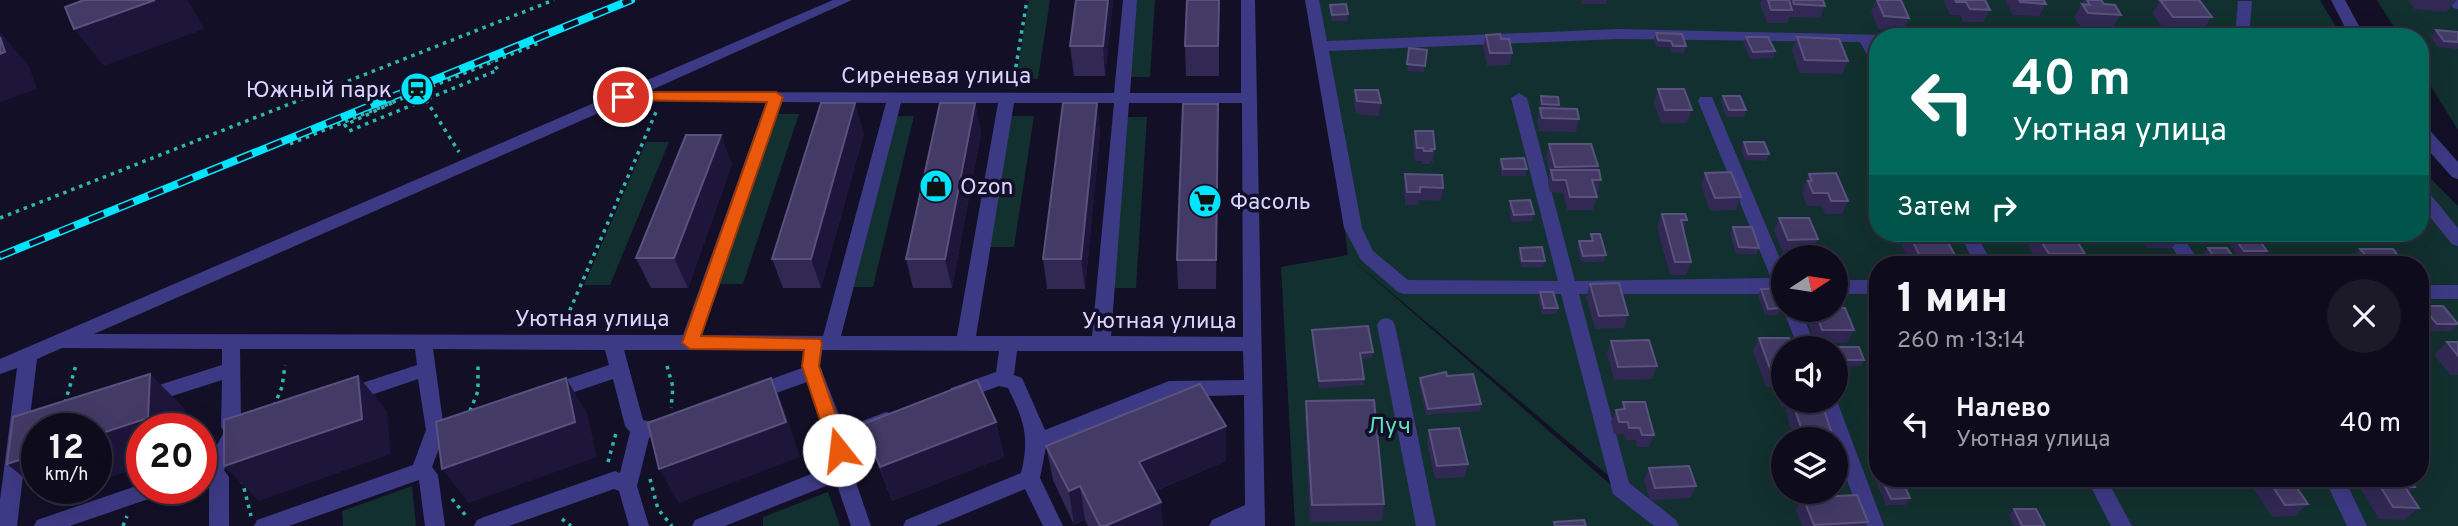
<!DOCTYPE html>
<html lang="ru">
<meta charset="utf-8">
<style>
body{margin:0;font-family:Overpass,sans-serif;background:#1c1929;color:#f1f3f6;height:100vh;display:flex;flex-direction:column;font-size:26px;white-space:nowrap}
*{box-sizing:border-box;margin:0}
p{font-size:23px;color:#9b9ba3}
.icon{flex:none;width:38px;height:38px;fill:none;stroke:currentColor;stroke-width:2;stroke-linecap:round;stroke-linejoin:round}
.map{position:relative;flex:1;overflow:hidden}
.panel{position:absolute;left:1869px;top:256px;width:560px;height:231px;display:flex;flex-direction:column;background:#0e0b1c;border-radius:28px;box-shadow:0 7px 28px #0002,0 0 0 2px #2e2b3b}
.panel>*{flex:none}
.hud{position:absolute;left:1869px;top:28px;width:560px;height:214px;border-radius:28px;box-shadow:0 7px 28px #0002,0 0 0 2px #2e2b3b;background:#00695c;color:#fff;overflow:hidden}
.needle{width:46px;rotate:78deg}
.tools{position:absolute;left:1771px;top:245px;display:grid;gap:14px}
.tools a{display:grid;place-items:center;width:77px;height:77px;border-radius:50%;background:#0e0b1c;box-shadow:0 7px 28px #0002,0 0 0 2px #2e2b3b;font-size:35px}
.speed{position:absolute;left:21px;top:413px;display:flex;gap:14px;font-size:35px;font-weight:700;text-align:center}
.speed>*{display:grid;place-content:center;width:91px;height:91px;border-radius:50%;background:#0e0b1c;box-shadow:0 7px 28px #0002,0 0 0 2px #2e2b3b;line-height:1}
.speed small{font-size:18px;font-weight:400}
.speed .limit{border:10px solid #d22;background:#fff;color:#111}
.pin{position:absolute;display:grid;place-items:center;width:60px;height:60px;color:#fff;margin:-30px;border:4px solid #fff;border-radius:50%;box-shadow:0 2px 7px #0007}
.me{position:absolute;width:77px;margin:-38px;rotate:344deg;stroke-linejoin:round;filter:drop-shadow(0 0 5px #0008)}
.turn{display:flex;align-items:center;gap:24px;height:147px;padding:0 28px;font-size:32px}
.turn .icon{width:91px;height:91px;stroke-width:2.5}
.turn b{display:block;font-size:49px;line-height:60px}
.then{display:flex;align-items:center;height:66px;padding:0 28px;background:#0003;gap:14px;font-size:26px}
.round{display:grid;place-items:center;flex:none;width:74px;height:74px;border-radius:37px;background:#1c1929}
.overview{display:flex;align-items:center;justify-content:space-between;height:119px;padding:0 28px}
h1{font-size:42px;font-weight:800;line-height:52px}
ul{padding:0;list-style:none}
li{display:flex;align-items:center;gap:21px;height:98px;padding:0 28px}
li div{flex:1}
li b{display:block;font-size:26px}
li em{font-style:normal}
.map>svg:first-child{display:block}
.green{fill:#12302f;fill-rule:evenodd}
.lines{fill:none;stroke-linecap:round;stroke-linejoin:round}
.path{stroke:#2fb8b0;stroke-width:3.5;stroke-dasharray:3.5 5;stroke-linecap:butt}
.minor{fill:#3d3a85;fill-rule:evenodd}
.rail-casing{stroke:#00e5ff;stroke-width:8}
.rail{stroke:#130f26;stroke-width:5;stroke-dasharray:16;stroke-linecap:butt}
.wall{fill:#312854}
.shaded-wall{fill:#1d163a}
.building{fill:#433a66;stroke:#5a527e;stroke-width:2}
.route{fill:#ea580c;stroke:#983908;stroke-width:2}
.labels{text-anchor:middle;stroke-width:7;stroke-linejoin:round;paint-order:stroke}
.street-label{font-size:23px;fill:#d9d4ff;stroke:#130f26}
.poi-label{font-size:23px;fill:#d9d4ff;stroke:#130f26;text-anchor:start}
.park-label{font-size:23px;fill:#5fe0c0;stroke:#130f26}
</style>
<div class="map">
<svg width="2458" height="526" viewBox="0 0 2458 526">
<rect width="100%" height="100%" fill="#130f26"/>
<path class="green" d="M1029 0H1050L1038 79 1016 78Z
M1136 0H1155L1150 77H1130Z
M1307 0H2320L2342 37H1878V233H2420V168L2458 206V526H1668L1348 256 1658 526H1295L1281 267 1348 255 1338 176ZM1783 257H1836V310H1783ZM1878 264H2420V478H1878ZM1783 348H1836V401H1783ZM1783 439H1836V492H1783Z
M2377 0H2458V130L2420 69V37H2400Z
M776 114H799L743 284H718Z
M894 116H914L873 287H851Z
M1011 116H1034L1014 247H989Z
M1124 117H1147L1136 288H1111Z
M646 142H669L610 285H584Z
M412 486 416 526H343L342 511Z
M828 492 840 526H763V517Z"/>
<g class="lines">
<path class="path" d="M1013 84 1027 0
M426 100 459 152
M392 103 345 125 349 131 498 70 492 62
M290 144 539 43
M0 218 554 0
M563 326 656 112
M667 366 673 387 671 408
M65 403 76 365
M274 406 282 387 285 365
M470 411 478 391V365
M608 462 616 433
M650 479 658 509 672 526
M242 480 251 516
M452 499 467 517
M562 519 571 526
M123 526 127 516"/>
<path class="minor" d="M833 0H852L647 92 1114 93 1123 0H1137L1130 93H1241V0H1255L1265 526H1209L1212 520 1245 505 1244 395 1170 397 1046 447 1040 478 1063 526H1043L1025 489 936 526H903L906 520 1021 473C1030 436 1024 421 1008 388L999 386 958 401 951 398 948 393 951 388 996 372 999 351 822 350 820 366 844 428 886 412 893 414 896 420 893 426 847 443 852 471 871 526H851L836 482 725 526H692L695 520 831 466 826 433 807 382 751 402 744 399 741 394 744 389 802 368 804 350H624L643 420C656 424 666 413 679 417L682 423 679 429 649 438 637 486 649 526H629L619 491 614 489 509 526H474L477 520 484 517 615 471 620 473 630 432 625 426 613 379 551 400 544 397 541 392 544 387 609 365 605 350 433 349 443 422 458 417 465 419 468 425 465 431 443 438 432 467 438 475 445 526H425L419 480 289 526H254L257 520 413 465 426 430 418 379 345 404 338 401 335 396 338 391 417 365 415 349H240L241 422 249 424 252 430 249 436 241 438 224 470 229 477V526H209V481H201V465L207 464 224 432 221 427 222 380 144 405 137 402 134 397 137 392 222 365V349L62 348 37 359 17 526H0V500L17 368 0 374V359ZM626 101 766 102 683 335 94 334ZM782 102 886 103 823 336 702 335ZM901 103H998L957 336H841ZM1014 103H1114L1092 336H976ZM1129 103H1242L1243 337 1111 336ZM1017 351H1243L1244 380 1169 381 1045 430 1022 378 1014 375Z
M1305 0H1319L1327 41 1618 29 1883 35 1885 37H1878V43H1875L1878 67 1873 65 1860 42 1618 39 1329 51 1362 228 1373 251 1408 280 1558 281 1511 98 1519 93 1527 98 1575 281 1771 278 1698 101 1700 97H1712L1783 266V294H1579L1629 483 1676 520 1679 526H1654L1613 494 1561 294H1404L1398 292 1361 260 1344 228Z
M2331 0H2345L2365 37H2350Z
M2448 0H2458V9L2453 8Z
M2238 1H2252L2249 37H2235Z
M2420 125 2426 126 2458 162V179L2452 177 2420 141Z
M2420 187 2426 189 2458 228V246L2452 244 2420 205Z
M1959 233H1975L1993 264H1975Z
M2163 233H2180L2201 264H2183Z
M1836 280H1878V294H1836Z
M2420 285H2458V299H2420Z
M1783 309 1801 310 1816 348H1798Z
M1386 318 1392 320 1395 325 1436 526H1416L1377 325 1380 320Z
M1836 399 1837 401 1884 526H1864L1836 450V439H1832L1817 401Z
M2086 478H2106L2132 526H2111Z
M2324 478H2344L2367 526H2347Z
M142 484V488H166L163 494 70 526H34L37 520Z"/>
<defs>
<path id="rail" d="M0 256 631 0"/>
</defs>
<use href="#rail" class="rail-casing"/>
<use href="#rail" class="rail"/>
</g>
<path class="wall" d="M1076 0H1113L1105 76H1074L1070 46Z
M1219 0V76H1186L1185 46Z
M1581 0H1607L1606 4H1582Z
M1762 0H1823L1825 6 1820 18 1790 17 1787 23H1767L1760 4Z
M1876 0H1901L1909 18 1903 30 1878 29 1871 11Z
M1943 0H1985L1990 10 1983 22H1963L1960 15H1950Z
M2005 0H2044L2046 4 2039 16 2013 15Z
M2084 0H2101L2104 4 2121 15 2113 27 2080 26 2074 17Z
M2157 0H2188L2212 17 2203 30H2164L2152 13 2159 3Z
M2408 0H2457L2446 12 2415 9Z
M1330 5 1348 14 1347 21H1332L1330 11Z
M2436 30 2458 32V49L2438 47 2430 36Z
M1656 33 1686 46 1684 53 1671 52 1669 47H1656L1654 40Z
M1486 35 1501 39 1512 53 1510 65 1487 66 1483 47Z
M1746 37 1775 51 1773 58 1750 59 1743 44Z
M1797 37 1848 61 1842 74 1799 73 1792 50Z
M1409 48 1427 50 1424 72 1407 71Z
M1658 89 1692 110 1687 123H1661L1654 102Z
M1355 90 1381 103 1379 116 1356 114 1354 103Z
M1541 96 1559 105V108L1579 119 1576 132 1539 131 1537 121 1540 108V103Z
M1723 96 1746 110 1744 117H1726L1721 102Z
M1873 101H1878V124L1870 108Z
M975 103 981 133 952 288H913L906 259Z
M1097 103 1100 133 1085 289H1047L1043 259Z
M1415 131 1435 149 1433 162 1430 161V164H1422L1421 161H1415L1413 144Z
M864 133 821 288H783L772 259Z
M1218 133 1216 289H1178L1177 260Z
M1744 142 1769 154 1766 161 1745 160 1741 149Z
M1549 144 1598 166 1597 170 1601 180 1597 193H1596L1597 197 1593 210H1567L1563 193 1550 192 1548 183 1550 173 1546 157Z
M1501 159 1527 169 1525 176H1502L1500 165Z
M732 164 688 288H651L636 258Z
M1705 173 1741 197 1736 210 1710 211 1701 186Z
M1405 174 1443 188 1441 201 1419 200 1418 205H1405L1404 187Z
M1809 174 1848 201 1842 214H1825L1822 206H1807L1802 194 1804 189 1803 187Z
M1510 201 1534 214 1532 221 1512 222 1509 207Z
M1662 214 1687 220 1683 231 1691 262 1686 275H1670L1657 227Z
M1779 218 1818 239 1812 252 1783 253 1774 231Z
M1733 227 1759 248 1756 254H1736L1730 233Z
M1907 233H1943L1958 261 1956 264H1910L1901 244Z
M2030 233H2072L2085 254 2078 264H2039L2025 240Z
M2138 233H2172L2177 242 2172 248H2148Z
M2230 233H2254L2267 251 2261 257 2239 258 2226 239Z
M1591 234 1606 255 1604 262H1581L1577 248 1579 241H1589Z
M1520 248 1545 261 1543 267H1521L1518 254Z
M2208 248 2238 264H2209L2203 254Z
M2360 249 2403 262 2401 264H2361L2354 255Z
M1590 284 1628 315 1624 328 1595 329 1586 297Z
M1761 289 1781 308 1778 315H1765L1758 296Z
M1540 292 1558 308 1556 314H1542L1538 299Z
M2422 306 2458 324 2451 331H2430L2420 318V308Z
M1813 310H1836L1854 330 1847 343 1815 342 1807 320Z
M1312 330 1373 352 1372 358 1361 359 1364 379V385L1319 388 1312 336Z
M1759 338 1783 348V401H1821L1832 434 1829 439H1794L1785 410 1787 407H1781L1774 387H1766L1753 351Z
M1611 341 1657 366 1652 379 1614 380 1607 354Z
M2447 342H2458V375H2450L2434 355Z
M1828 347H1859L1864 360 1861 366 1836 367V348H1828Z
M1447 376 1481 404 1480 411 1426 415 1419 384 1420 378Z
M1306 401 1384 504 1382 521 1310 522 1305 418Z
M1623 402 1654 435 1649 447H1637L1636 440H1625L1623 434H1614L1611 422 1616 410 1620 409Z
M996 422 1004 457 892 501 863 424Z
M1226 426V461L1155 491 1163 526H1088L1085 520 1074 525 1053 480 1046 446Z
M1429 430 1468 464 1465 477 1435 479 1427 442Z
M1649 468 1696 486 1690 498 1650 500 1644 480Z
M1878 476V478H1901L1910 498 1906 505H1886L1875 479Z
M2246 478H2290L2308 504 2295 516 2272 517Z
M2357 478H2409L2415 487 2409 492 2419 508 2404 520 2379 519 2355 480Z
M1803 498 1868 522 1866 526H1802L1796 510Z
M2014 509 2045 526H2014L2009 515Z"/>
<path class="shaded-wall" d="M155 0H187L193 8 204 29 104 66 74 29Z
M1108 0H1113L1105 76 1103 46Z
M0 32 29 66 37 89 0 102Z
M855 103 864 133 821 288 811 259Z
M975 103 981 133 952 288 945 259Z
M1097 103 1100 133 1085 289 1081 259Z
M1218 104V133L1216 289V260Z
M721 135 732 164 688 288 674 258Z
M150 374 185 409V429H142V467L96 482V435Z
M358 376 387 411 391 454 259 501 224 466Z
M566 378 587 413 597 457 469 503 442 469Z
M771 378 786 414 800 457 679 503 659 469Z
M996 422 1004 457 892 501 880 467Z
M1226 426V461L1142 496 1139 462Z
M37 454V488H79L49 498 7 464Z
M1080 486 1085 520 1074 525 1069 491Z
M1161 502 1163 526H1105Z"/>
<path class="building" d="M84 0H155L74 29 65 7Z
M1076 0H1108L1103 46H1070Z
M1187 0H1219L1218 46H1185Z
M1768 0H1789L1792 10H1771Z
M1793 0H1823L1825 6 1794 4Z
M1877 0H1901L1909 18 1884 16Z
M1955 0H1985L1990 10 1970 9 1966 2H1956Z
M2019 0H2044L2046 4 2020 2Z
M2087 0H2101L2104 4 2115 5 2121 15 2088 13 2082 4 2090 5Z
M2160 0H2199L2212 17H2173Z
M1346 4 1348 14 1332 15 1330 5Z
M2436 30 2458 32V42L2444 41Z
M1656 33 1682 34 1686 46H1673L1671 41 1658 40Z
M1500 34 1501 39H1509L1512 53H1490L1486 35Z
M0 37 5 52 0 54Z
M1746 37H1768L1775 51 1753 52Z
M1797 37 1839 39 1848 61 1805 60Z
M1409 48 1427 50 1425 66 1407 64Z
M1658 89H1684L1692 110H1665Z
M1355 90H1378L1381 103 1357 101Z
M1541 96 1558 97 1559 105 1542 104Z
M1723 96H1740L1746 110H1729Z
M1873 101H1878V110Z
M821 103H855L811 259H772Z
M940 103H975L945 259H906Z
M1063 103H1097L1081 259H1043Z
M1183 104H1218L1216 260H1177Z
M1540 108 1577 109 1579 119 1542 118Z
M1415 131H1433L1435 149H1431L1432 151H1424L1423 148H1417Z
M686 135H721L674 258H636Z
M1744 142H1764L1769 154H1748Z
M1549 144H1591L1598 166 1555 167Z
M1524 158 1527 169H1503L1501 159Z
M1551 170H1599L1601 180H1592L1597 197H1570L1566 180H1553Z
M1731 172 1741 197 1715 198 1705 173Z
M1836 173 1848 201H1831L1828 193H1813L1808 181H1812L1809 174Z
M1405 174 1442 175 1443 188 1420 187V192H1407Z
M1530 200 1534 214 1514 215 1510 201Z
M1662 214H1685L1687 220H1681L1691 262H1675Z
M1779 218H1809L1818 239 1788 240Z
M1733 227H1752L1759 248 1739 247Z
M1909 233H1943L1958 261H1922Z
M2036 233H2072L2085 254H2049Z
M2147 233H2172L2177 242 2153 241Z
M2231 233H2254L2267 251H2244Z
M1591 234H1600L1606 255 1583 256 1579 241H1593Z
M1542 247 1545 261H1522L1520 248Z
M2208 248H2227L2238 264H2219Z
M2360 249H2393L2403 262H2371Z
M1619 283 1628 315 1599 316 1590 284Z
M1761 289H1774L1781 308 1768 309Z
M1540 292H1553L1558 308H1544Z
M2422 306H2443L2458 324H2437Z
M1836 308H1845L1854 330H1822L1815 310H1836Z
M1368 326 1373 352 1360 353 1364 379 1319 381 1312 330Z
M1759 338H1789L1793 348H1783V383L1780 374H1772Z
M1649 340 1657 366 1618 367 1611 341Z
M2447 342H2458V356Z
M1828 347H1859L1864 360H1836V348Z
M1446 372 1447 376 1473 374 1481 404 1428 409 1420 378Z
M150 374 148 418 96 435V429H37V454L7 464 13 417Z
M358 376 362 419 224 466V420Z
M566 378 575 422 442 469 436 422Z
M771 378 786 422 659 469 648 423Z
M977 380 996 422 880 467 863 424Z
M1200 384 1226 426 1139 462 1161 502 1105 526H1100L1080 486 1069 491 1046 446Z
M1374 400 1384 504 1312 505 1306 401Z
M1792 401H1821L1832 434 1803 433Z
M1623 402H1645L1654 435H1642L1640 428H1629L1628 422H1619L1616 410 1625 409Z
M1459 428 1468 464 1437 466 1429 430Z
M1689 466 1696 486 1655 488 1649 468Z
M1881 478H1901L1910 498 1891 499Z
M2267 478H2290L2308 504 2285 505Z
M2375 478H2409L2415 487H2405L2419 508 2393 507Z
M1857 495 1868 522 1814 525 1803 498Z
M2014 509H2036L2045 526H2022Z
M1584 520 1586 526H1555L1554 522Z"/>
<path class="route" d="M623 92H776L783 97 701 336 820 339 822 343 819 366 848 450 845 455H833L830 450 802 366 804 350 690 349 682 343 767 102 618 100V93Z"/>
<defs>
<symbol id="station-disc" viewBox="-11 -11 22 22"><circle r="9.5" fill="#00e5ff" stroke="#130f26"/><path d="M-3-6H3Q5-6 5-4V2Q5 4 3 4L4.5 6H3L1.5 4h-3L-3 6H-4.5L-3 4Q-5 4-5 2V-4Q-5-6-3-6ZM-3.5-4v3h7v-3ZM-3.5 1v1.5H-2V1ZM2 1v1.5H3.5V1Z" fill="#111"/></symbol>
<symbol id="shop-disc" viewBox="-11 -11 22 22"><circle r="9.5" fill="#00e5ff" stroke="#130f26"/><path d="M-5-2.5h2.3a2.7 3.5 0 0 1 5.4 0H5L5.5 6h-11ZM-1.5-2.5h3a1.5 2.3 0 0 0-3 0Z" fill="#111"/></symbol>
<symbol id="supermarket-disc" viewBox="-11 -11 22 22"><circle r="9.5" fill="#00e5ff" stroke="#130f26"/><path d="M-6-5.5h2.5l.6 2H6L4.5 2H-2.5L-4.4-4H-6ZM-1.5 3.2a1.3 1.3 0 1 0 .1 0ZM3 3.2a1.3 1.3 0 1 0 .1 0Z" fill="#111"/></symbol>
</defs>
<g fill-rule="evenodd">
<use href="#station-disc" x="398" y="70" width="38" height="38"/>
<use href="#shop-disc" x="917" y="167" width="38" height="38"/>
<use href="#supermarket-disc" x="1186" y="182" width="38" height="38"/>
</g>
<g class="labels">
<g class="street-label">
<text x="936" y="83">Сиреневая улица</text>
<text x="592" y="326">Уютная улица</text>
<text x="1159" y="328">Уютная улица</text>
</g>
<g class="poi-label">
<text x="392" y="97" text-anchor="end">Южный парк</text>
<text x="960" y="194">Ozon</text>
<text x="1230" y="209">Фасоль</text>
</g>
<g class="park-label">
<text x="1389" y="433">Луч</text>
</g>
</g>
</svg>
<div class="tools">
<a><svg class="needle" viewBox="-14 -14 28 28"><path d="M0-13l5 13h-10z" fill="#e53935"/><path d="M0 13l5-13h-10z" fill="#9b9ba3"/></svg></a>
<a><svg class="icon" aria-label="sound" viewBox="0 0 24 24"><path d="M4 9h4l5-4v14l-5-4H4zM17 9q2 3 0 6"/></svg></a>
<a><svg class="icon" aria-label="layers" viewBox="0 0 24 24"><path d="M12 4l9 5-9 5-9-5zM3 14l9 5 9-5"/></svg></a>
</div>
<div class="speed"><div>12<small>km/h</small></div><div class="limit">20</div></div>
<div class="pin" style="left:623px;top:97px;background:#d93025"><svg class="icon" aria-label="arrive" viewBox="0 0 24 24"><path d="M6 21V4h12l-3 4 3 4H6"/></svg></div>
<svg class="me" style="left:839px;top:450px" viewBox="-20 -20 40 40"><circle r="19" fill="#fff"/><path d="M0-13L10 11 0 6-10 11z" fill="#ea580c"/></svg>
<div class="hud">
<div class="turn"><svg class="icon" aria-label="left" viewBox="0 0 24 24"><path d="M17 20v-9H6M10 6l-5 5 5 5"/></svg><div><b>40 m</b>Уютная улица</div></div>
<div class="then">Затем<svg class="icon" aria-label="right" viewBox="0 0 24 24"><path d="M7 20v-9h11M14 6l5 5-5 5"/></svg></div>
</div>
<section class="panel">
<div class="overview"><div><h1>1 мин</h1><p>260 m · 13:14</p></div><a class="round"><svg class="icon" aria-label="close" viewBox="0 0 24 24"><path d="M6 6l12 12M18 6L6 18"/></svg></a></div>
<ul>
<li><svg class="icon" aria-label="left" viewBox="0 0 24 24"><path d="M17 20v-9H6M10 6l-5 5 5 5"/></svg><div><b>Налево</b><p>Уютная улица</p></div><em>40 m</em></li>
</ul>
</section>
</div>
